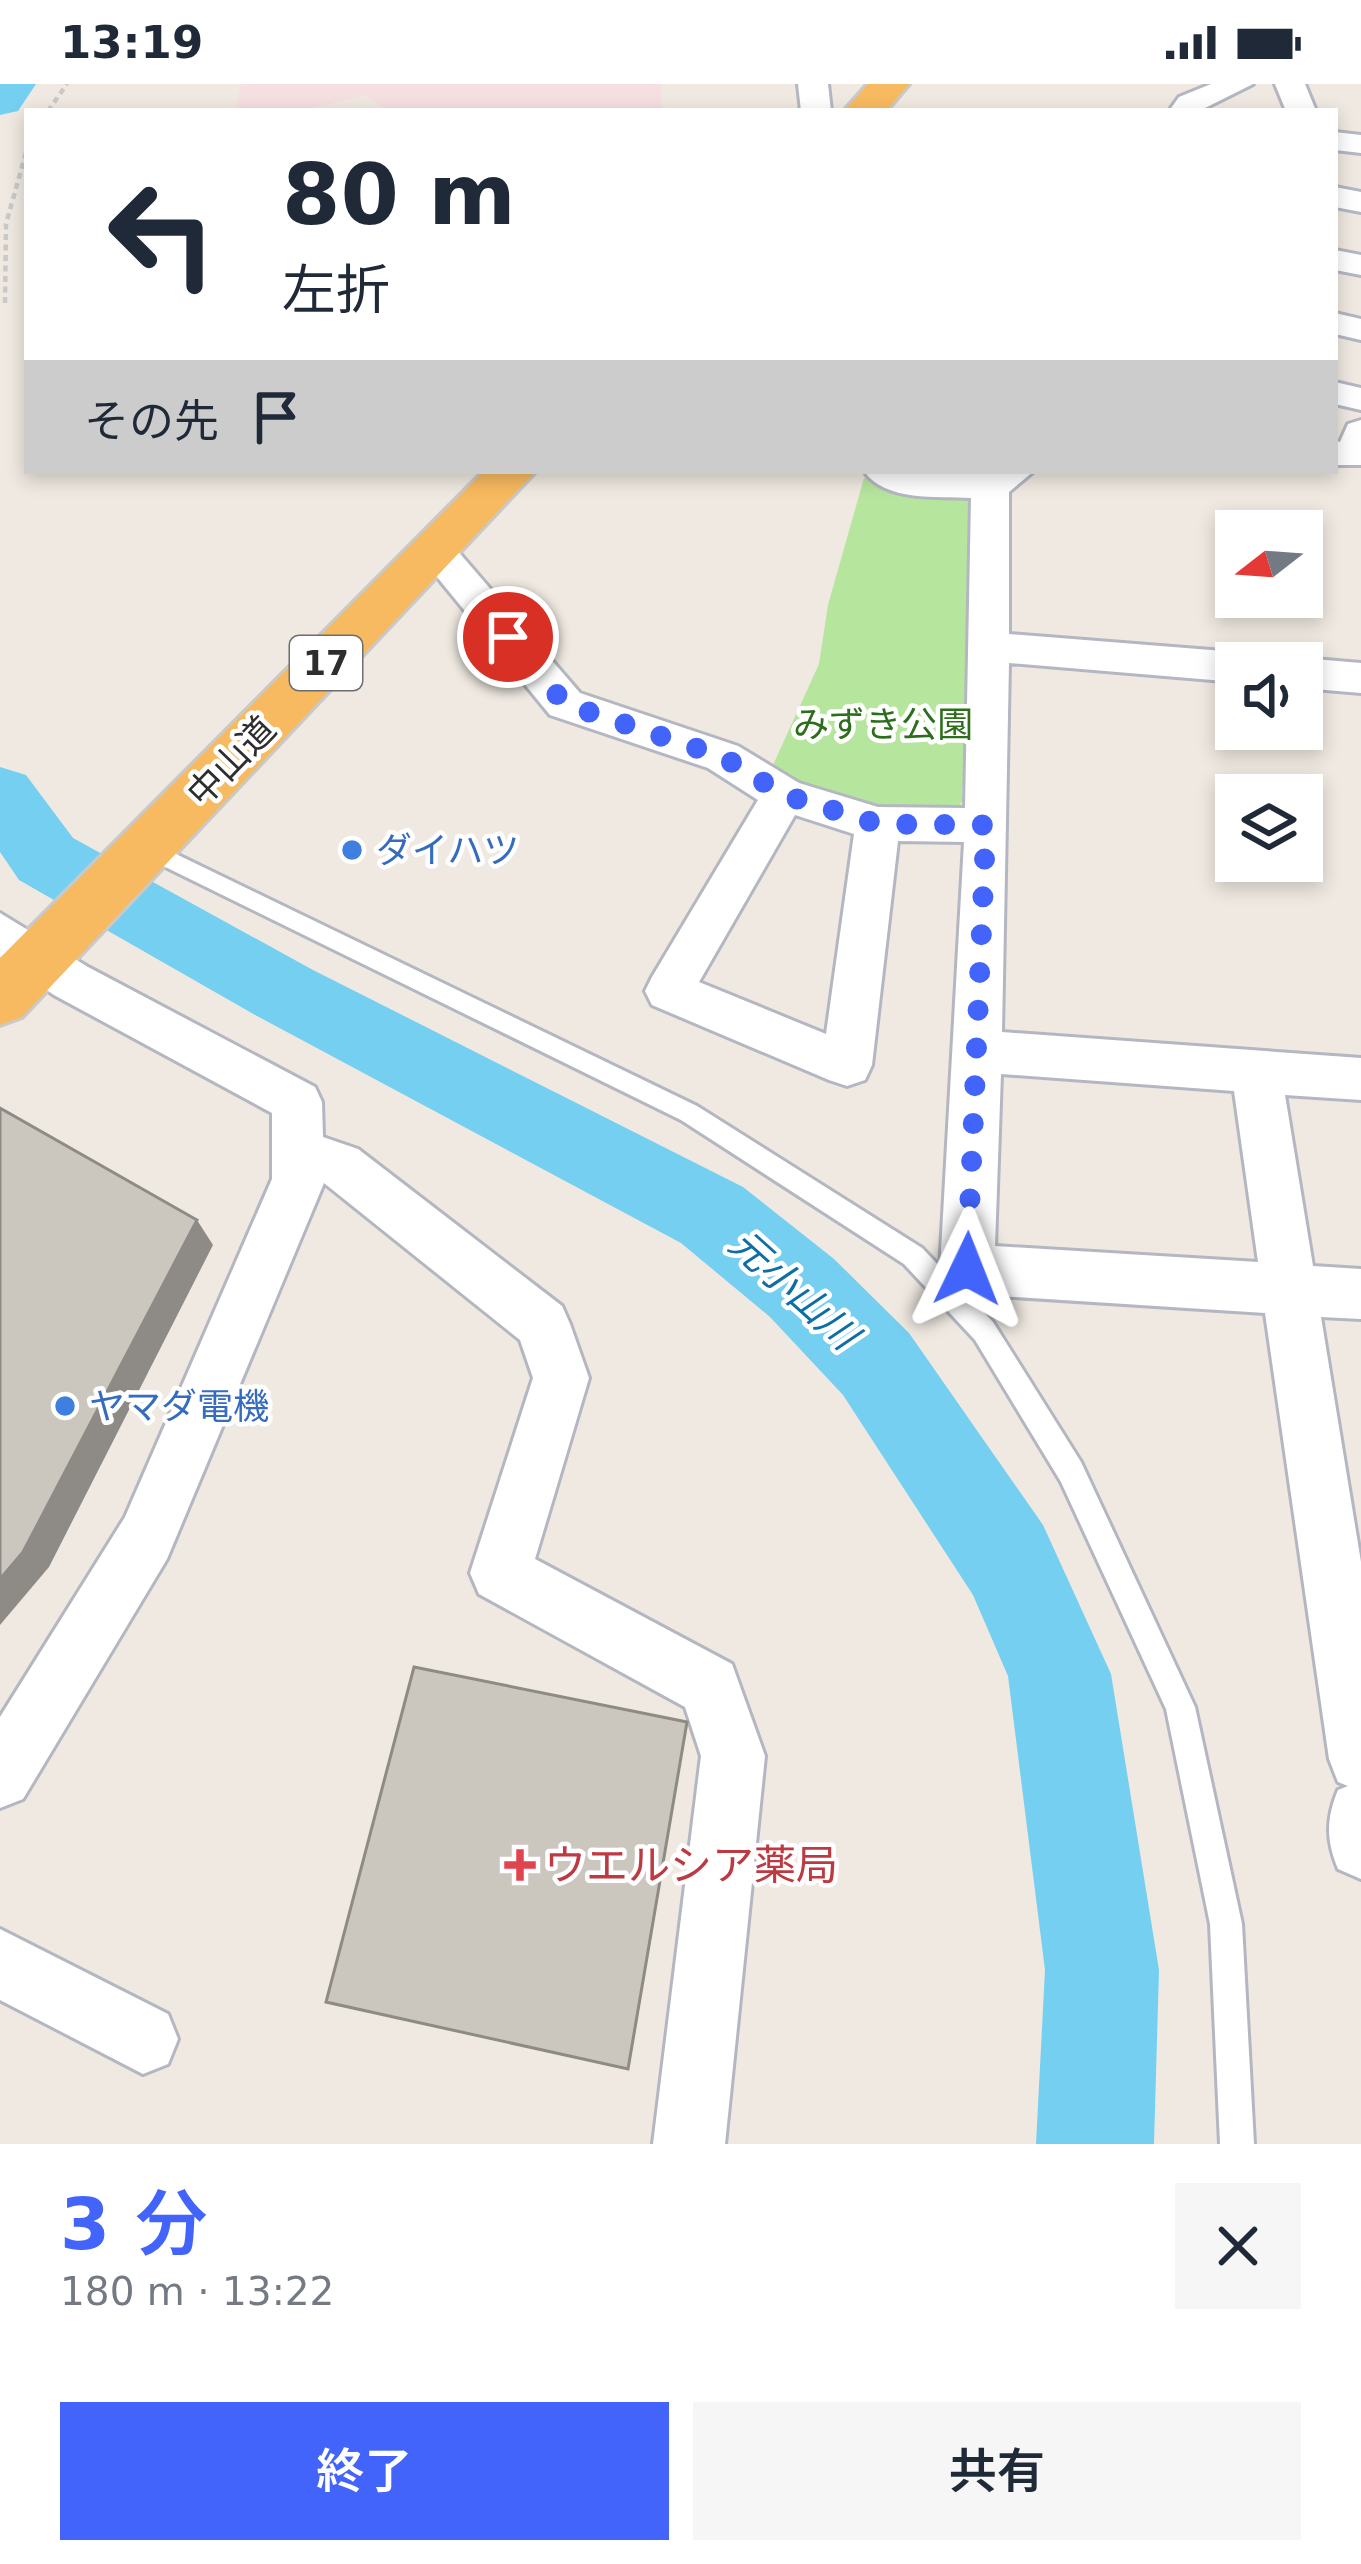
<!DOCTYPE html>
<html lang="ja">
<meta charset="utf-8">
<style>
body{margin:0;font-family:"DejaVu Sans","Noto Sans JP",sans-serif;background:#f6f6f7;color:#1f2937;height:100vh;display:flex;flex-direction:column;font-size:45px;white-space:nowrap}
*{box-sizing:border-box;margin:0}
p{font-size:39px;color:#747a83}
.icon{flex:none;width:66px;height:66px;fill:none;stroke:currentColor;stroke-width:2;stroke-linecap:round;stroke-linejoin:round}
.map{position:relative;height:2060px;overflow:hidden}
.panel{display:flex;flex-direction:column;background:#fff;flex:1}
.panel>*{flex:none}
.guide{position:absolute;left:24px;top:24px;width:1314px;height:366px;border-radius:0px;box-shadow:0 6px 18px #0003;background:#fff;color:#1f2937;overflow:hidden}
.needle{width:78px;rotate:253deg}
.fabs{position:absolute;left:1215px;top:426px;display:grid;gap:24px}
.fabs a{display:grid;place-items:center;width:108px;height:108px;border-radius:0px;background:#fff;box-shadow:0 6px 18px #0003;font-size:60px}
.pin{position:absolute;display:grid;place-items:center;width:102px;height:102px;color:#fff;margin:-51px;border:6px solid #fff;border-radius:50%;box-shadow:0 3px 12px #0007}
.me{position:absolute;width:132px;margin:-66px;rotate:2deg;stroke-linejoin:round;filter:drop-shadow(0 0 9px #0008)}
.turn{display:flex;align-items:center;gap:42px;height:252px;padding:0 60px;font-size:54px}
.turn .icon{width:156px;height:156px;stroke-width:2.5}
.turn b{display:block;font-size:84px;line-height:102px}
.then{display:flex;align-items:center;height:114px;padding:0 60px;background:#0003;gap:24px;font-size:45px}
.round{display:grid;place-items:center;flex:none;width:126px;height:126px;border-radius:0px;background:#f6f6f7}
.headline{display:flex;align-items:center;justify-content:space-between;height:204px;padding:0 60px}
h1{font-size:72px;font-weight:600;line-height:90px;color:#4264fb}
.button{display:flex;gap:24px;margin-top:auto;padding:24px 60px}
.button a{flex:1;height:138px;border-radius:0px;background:#4264fb;color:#fff;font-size:48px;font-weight:600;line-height:138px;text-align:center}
.button a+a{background:#f6f6f7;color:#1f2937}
.status{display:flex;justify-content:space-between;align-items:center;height:84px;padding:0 60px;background:#fff;direction:ltr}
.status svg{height:33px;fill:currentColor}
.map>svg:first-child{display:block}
.medical{fill:#f5dfe0}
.green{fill:#b6e59e}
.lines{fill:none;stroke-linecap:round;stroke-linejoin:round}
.river{fill:#75cff0;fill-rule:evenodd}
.service-casing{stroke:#b4b7c1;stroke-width:6}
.minor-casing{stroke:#b4b7c1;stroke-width:6}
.trunk-casing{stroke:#c9c9c9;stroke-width:6}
.path{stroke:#c9c9c9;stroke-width:4.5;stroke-dasharray:6 4.5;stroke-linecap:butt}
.service{fill:#fff;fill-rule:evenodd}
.minor{fill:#fff;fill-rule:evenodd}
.trunk{fill:#f8ba60;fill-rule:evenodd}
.shaded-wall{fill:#8e8b86}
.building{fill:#cbc7bf;stroke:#8e8b86;stroke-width:3}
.route{stroke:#4264fb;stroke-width:21;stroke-dasharray:0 37.8}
.shop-dot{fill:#3f7fe0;stroke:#fff;stroke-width:4.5}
.health-dot{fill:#e0444e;stroke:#fff;stroke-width:4.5}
.labels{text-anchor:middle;stroke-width:9;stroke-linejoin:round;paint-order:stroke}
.shield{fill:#fff;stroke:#6d6d6d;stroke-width:3}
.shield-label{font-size:33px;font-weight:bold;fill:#2e2e2e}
.park-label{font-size:36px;fill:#2c6e1b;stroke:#fff}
.street-label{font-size:36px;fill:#2e2e2e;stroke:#fff}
.shop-label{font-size:36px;fill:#366cbe;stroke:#fff;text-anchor:start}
.water-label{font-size:39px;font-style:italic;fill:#0d6fa3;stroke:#fff}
.near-health-label{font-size:42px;fill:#be3a42;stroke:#fff;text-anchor:start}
</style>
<div class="status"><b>13:19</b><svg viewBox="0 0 49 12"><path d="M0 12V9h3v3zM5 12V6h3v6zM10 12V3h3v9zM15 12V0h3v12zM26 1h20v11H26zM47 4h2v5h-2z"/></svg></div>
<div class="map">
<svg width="1361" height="2060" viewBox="0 0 1361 2060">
<rect width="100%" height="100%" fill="#efe9e1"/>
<path class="medical" d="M241 0H661V27H388L364 11 302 27H236Z"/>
<path class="green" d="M864 394 974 417 980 425 962 717 957 728C889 734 828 719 773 681L819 580 828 521Z"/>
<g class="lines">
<path class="river" d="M0 0H36L18 27 0 31Z
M0 683 26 691 73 754 313 886 743 1103 834 1175 909 1249 1043 1441 1111 1590 1159 1886 1154 2060H1036L1045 1886 1008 1592 973 1511 843 1311 770 1233 681 1159 257 932 19 796 0 768Z"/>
<defs>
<path id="service" d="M147 756 697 1022 922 1164 993 1238 1081 1378 1195 1623 1242 1840 1254 2060H1220L1210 1840 1166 1625 1061 1398 975 1256 904 1180 681 1036 139 770 136 764Z"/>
<path id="minor" d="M798 0H828L831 27H801Z
M1211 0H1253L1199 27H1169L1179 13Z
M1275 0H1305L1316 27H1286Z
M1335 48 1361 51V69L1335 66Z
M1335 103 1361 108V128L1335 123Z
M1335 166 1361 171V191L1335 186Z
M1335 229 1361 235V256L1335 250Z
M1335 298 1361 304V326L1335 320Z
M1361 336V381H1335V357L1340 358 1348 340Z
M864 387H1034L1009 408V550L1236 568 1255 579H1236V598L1009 579 1002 948 1361 974V1016L1285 1011 1313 1182 1361 1185V1235L1321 1233 1361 1478V1795L1338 1785C1326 1756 1326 1735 1338 1706L1348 1702 1338 1698 1329 1675 1265 1229 967 1210 948 1203 940 1185 964 758 898 757 872 981 865 996 847 1002 829 996 652 921 645 907 652 893 758 716 708 684 550 631 415 466 421 457H449L580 609 738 662 799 699 878 723 965 724 971 414C938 412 885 418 864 387ZM795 731 854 750 826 950 699 898ZM1001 990 1234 1007 1258 1178 995 1162Z
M1302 574 1361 579V609L1302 604V579H1287Z
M0 829 88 883 315 1003 322 1018 323 1053 358 1065 562 1222 570 1240 589 1294 535 1475 732 1580 765 1672 725 2060H653L701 1672 685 1623 479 1510 470 1489 533 1294 520 1256 324 1099 167 1475 23 1715 0 1724V1633L125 1433 272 1095V1029L54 911 0 873Z
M0 1845 168 1930 178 1955 168 1980 143 1990 0 1916Z"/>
<path id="trunk" d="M868 0H909L886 27H844Z
M484 387H536L22 933 0 941V874Z"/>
</defs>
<use href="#service" class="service-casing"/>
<use href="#minor" class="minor-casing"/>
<use href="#trunk" class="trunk-casing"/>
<path class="path" d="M48 27 67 0
M5 219 6 140 27 65"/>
<use href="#service" class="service"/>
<use href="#minor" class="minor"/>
<use href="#trunk" class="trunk"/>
</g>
<path class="shaded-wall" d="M197 1136 213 1161 49 1483 0 1541V1495Z
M687 1638 630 1979 628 1985Z"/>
<path class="building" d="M0 1024 197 1136 23 1468 0 1495Z
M414 1583 687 1638 628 1985 326 1918Z"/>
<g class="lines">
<path class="route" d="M508 553 565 620 723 673 784 711 878 740 986 741 967 1185"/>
</g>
<g class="shop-dot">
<circle cx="352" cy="766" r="12"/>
<circle cx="65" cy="1322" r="12"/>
</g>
<path class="health-dot" d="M514 1763h12v12h12v12h-12v12h-12v-12h-12v-12h12z"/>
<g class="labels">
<rect class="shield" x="290" y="552" width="72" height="54" rx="9"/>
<g class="shield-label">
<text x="326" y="591">17</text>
</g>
<g class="park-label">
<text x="883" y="653">みずき公園</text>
</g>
<g class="street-label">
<text transform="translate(231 677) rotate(-46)" y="13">中山道</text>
</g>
<g class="shop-label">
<text x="376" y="779">ダイハツ</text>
<text x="89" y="1335">ヤマダ電機</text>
</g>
<g class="water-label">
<text transform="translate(794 1205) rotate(42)" y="14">元小山川</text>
</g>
<g class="near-health-label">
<text x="544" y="1796">ウエルシア薬局</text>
</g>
</g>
</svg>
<div class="fabs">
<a><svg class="needle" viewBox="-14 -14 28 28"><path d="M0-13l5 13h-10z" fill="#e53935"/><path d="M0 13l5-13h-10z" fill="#747a83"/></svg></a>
<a><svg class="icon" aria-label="sound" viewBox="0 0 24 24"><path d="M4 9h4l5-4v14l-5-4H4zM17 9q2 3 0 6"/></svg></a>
<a><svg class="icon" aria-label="layers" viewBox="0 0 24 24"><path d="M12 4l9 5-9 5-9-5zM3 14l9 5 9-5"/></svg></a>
</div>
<div class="pin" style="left:508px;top:553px;background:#d93025"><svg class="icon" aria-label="arrive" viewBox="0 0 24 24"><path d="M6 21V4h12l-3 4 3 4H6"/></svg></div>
<svg class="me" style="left:967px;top:1185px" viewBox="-20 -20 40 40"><path d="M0-17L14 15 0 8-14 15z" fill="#4264fb" stroke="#fff" stroke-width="4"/></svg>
<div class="guide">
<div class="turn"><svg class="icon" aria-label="left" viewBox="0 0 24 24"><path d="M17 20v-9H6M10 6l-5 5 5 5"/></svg><div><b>80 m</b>左折</div></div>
<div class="then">その先<svg class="icon" aria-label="arrive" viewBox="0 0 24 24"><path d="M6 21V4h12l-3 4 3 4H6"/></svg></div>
</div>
</div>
<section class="panel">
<div class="headline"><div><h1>3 分</h1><p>180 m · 13:22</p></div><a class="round"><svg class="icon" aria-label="close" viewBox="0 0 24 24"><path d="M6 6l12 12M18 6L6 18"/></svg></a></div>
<div class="button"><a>終了</a><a>共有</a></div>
</section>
